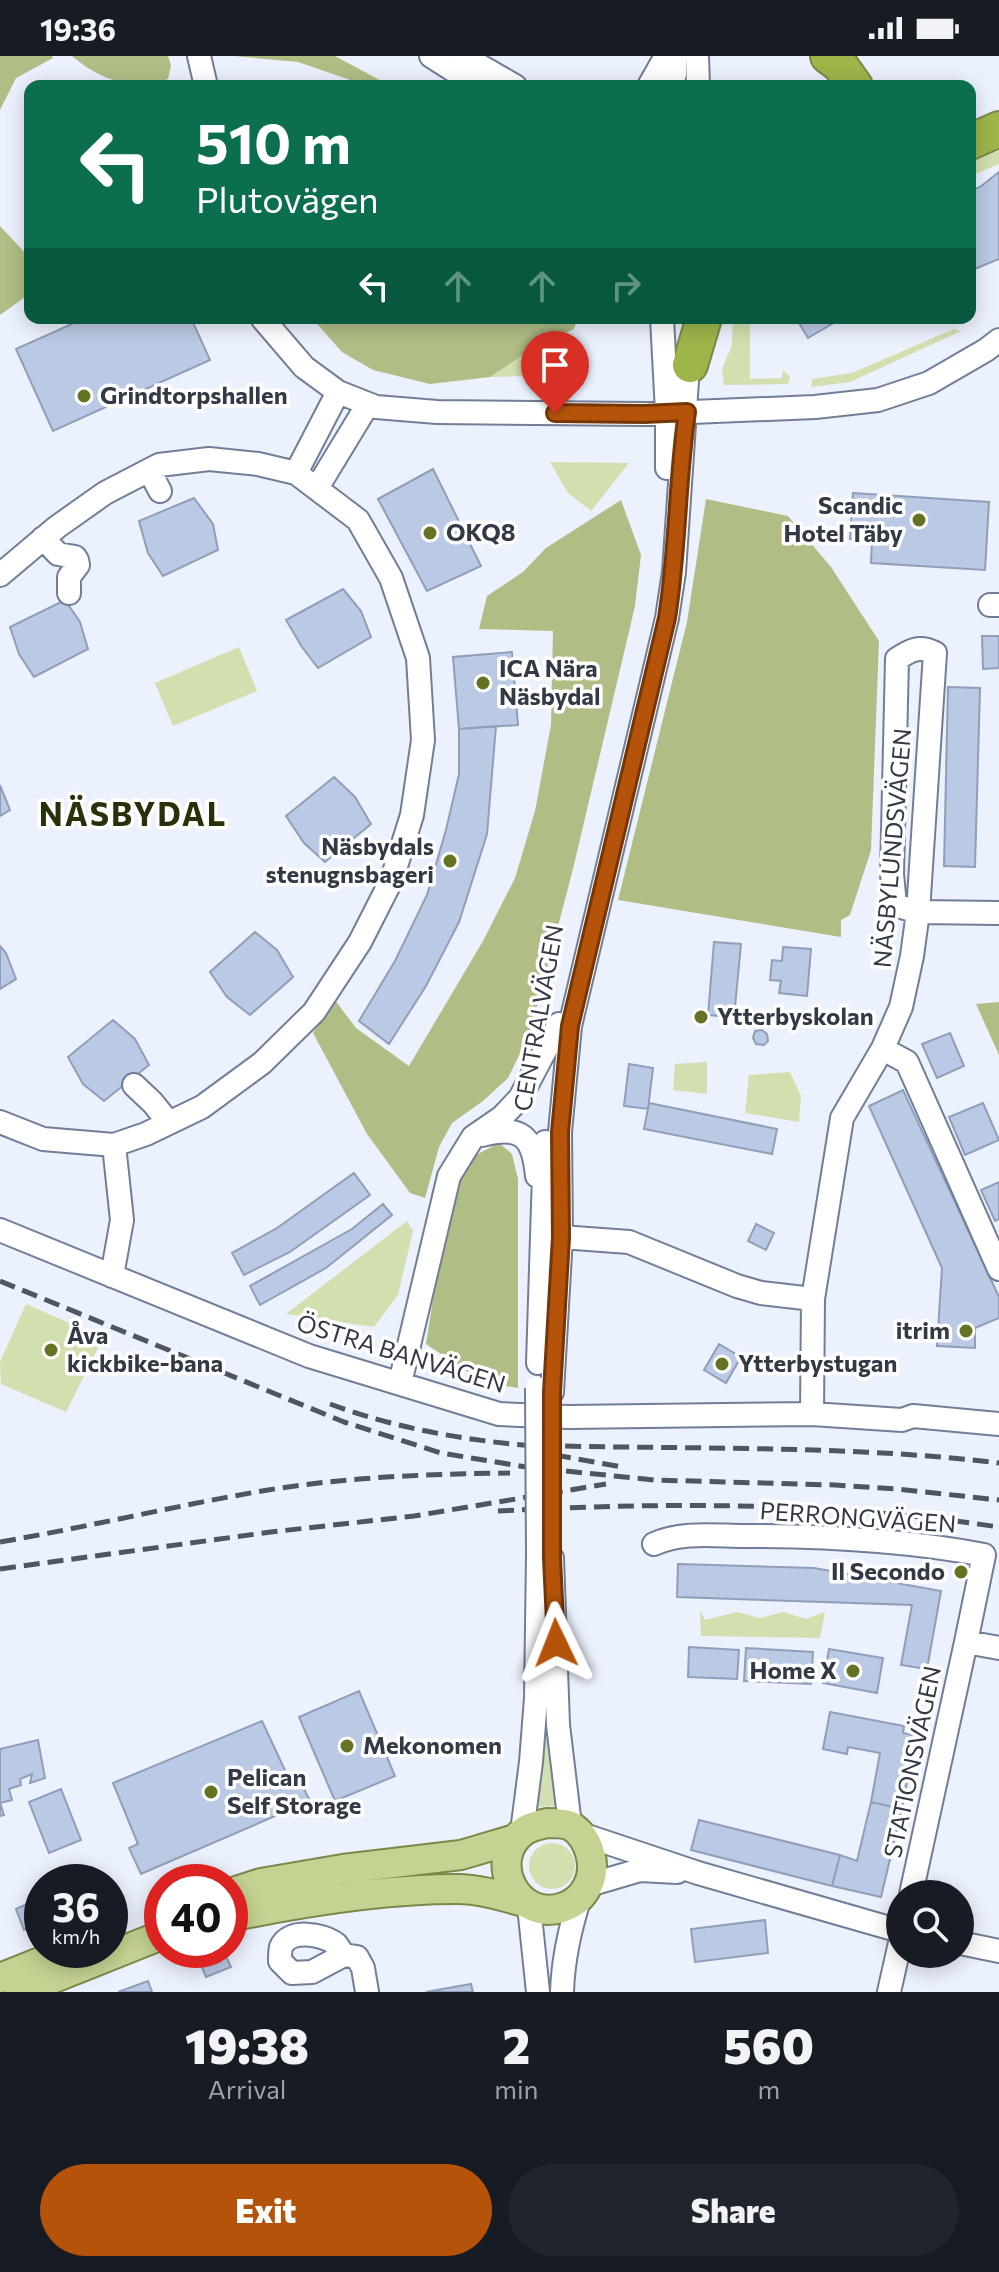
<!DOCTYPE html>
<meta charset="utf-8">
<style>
body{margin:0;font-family:Commissioner,sans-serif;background:#20242c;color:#f1f3f6;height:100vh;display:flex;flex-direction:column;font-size:30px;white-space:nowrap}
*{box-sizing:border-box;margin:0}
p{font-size:26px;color:#9ea1a6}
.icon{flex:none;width:44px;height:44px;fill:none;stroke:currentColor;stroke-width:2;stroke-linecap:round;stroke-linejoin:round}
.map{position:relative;height:1936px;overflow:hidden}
.drawer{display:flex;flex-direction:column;background:#171b24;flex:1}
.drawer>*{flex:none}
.guide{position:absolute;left:24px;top:24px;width:952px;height:244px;border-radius:16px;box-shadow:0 4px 20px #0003;background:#0b6e4f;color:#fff;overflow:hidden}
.buttons{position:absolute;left:886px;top:1824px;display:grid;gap:16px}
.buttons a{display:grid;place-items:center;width:88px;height:88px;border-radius:50%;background:#171b24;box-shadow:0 4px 20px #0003;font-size:40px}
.speed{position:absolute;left:24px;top:1808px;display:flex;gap:16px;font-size:40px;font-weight:700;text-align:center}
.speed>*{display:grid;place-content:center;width:104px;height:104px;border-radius:50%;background:#171b24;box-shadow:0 4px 20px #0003;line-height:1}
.speed small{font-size:20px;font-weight:400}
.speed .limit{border:12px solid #d22;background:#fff;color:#111}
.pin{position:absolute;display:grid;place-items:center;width:68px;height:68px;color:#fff;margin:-82px -34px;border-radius:50% 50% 50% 0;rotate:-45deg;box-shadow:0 0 8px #0007}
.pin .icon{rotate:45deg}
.me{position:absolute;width:88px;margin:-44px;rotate:358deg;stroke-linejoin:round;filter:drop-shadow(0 0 6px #0008)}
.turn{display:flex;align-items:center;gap:28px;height:168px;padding:0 40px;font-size:36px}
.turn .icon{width:104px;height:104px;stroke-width:2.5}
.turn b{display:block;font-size:56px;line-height:68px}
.lanes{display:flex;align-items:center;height:76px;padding:0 40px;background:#0003;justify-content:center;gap:40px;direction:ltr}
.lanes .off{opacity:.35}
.eta{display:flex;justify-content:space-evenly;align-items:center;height:136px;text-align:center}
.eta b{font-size:48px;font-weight:800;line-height:56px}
.cta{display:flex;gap:16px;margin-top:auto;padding:16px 40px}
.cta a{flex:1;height:92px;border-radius:48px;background:#b45309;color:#fff;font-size:32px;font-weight:800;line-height:92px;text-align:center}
.cta a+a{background:#20242c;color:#f1f3f6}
.status{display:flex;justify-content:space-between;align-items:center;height:56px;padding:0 40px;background:#171b24;direction:ltr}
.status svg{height:22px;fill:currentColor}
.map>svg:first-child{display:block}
.green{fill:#d2dfaf}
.forest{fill:#b0be86}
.building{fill:#bac9e4;stroke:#909eb9;stroke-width:2}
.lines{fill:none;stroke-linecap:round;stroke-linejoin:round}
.minor-casing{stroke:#717e97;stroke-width:26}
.major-casing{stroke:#798a48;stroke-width:32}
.highway-casing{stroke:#798a48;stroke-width:38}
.minor{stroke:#fff;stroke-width:22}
.major{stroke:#c5d392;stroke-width:28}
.highway{stroke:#9eb54a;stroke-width:34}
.rail{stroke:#505661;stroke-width:5;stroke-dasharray:16 8;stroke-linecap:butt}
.minor-bridge-casing{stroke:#717e97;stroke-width:26;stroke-linecap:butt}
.minor-bridge{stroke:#fff;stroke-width:22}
.route-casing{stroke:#753606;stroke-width:20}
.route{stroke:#b45309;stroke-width:14}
.poi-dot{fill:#637321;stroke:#fff;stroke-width:3}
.labels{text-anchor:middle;stroke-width:7;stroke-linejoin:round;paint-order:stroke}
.poi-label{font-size:24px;font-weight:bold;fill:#343a45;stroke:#fff;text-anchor:start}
.street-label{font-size:24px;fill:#343a45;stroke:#fff}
.district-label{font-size:32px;font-weight:bold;letter-spacing:2px;fill:#29310a;stroke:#fff}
</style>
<div class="status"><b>19:36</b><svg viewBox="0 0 49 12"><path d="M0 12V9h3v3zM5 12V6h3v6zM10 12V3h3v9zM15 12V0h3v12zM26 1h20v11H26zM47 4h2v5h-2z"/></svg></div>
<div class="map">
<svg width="999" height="1936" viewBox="0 0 999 1936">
<rect width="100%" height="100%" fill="#ebf1fd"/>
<path class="green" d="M999 91V108L970 120V105Z
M733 262H750V323L782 322 783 314 790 321 788 328 724 329 722 313 732 289Z
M954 273 961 275 850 326 811 331 812 323 852 317Z
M535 291 544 299 554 319 490 321Z
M550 406 629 407 591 455 568 437Z
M239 591 257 635 173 670 155 627Z
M707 1006V1038L673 1034 675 1008Z
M790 1016 801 1040 799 1066 745 1057 749 1019Z
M407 1165 413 1175 398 1239 374 1271 286 1258Z
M26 1248 103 1282 66 1356 1 1328 0 1306Z
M700 1554 705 1564 737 1556 760 1562 783 1556 806 1563 825 1556 820 1582 701 1580Z
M547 1675 558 1750 536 1751Z
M529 1810a23 23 0 1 1 46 0a23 23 0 1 1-46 0Z"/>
<path class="forest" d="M0 0H52L53 2 16 22 0 54Z
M72 0H168L171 9 168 23C132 35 100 24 72 0Z
M234 0H335L391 30H360L356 26 298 6Z
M0 170 30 202V235L28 239 0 259Z
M312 262H578L574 273 535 291 490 321 430 328 373 314 342 296Z
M706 443 788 460 831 511 879 585 871 794 850 859 841 864V881L618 844 687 566Z
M621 444 641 499 635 550 573 813 530 977 508 1022 483 1045 452 1067 439 1091 425 1142 410 1137 367 1078 313 977 334 943 356 972 409 1010 483 885 515 822 535 755 551 669 553 575 479 573 487 540 523 516 546 492Z
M999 946V999L976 948Z
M499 1087 512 1098 518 1123V1332L483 1326 426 1288 441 1192 461 1123 474 1100Z"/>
<path class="building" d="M999 116V203L970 215V135L980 131Z
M85 262H191L210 304 53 375 16 293Z
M796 262H842L808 282Z
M433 413 481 510 427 535 378 443Z
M853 437 989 446 985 514 871 507 872 484 850 483Z
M194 442 213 468 218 494 163 520 148 497 139 465Z
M343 533 361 555 371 581 318 612 302 591 286 564Z
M65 544 80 566 88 593 34 621 19 598 10 571Z
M982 580H999V612L983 613Z
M512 596 518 669 459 673 453 601Z
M948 631 980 632 975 811 944 810Z
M496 670 487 778 459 866 426 930 389 988 359 965 395 905 427 839 446 774 459 718V673Z
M334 721 355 741 371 768 325 806 304 787 286 760Z
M0 729 10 754 0 760Z
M255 876 277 894 293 921 250 959 227 941 210 916Z
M714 886 741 888 734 961 708 959Z
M0 890 6 897 16 923 0 933Z
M783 891 811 893 807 940 779 937 781 925 770 924 772 904 782 905Z
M113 964 135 983 149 1009 104 1045 83 1028 68 1001Z
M762 974 767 978 768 985 764 989 756 988 753 982 755 975Z
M950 977 964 1010 937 1022 922 988Z
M629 1008 653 1012 648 1053 624 1050Z
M903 1034 999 1241V1262L975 1272V1292L937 1290 942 1212 869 1050Z
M649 1047 777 1073 772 1098 644 1073Z
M983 1047 999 1084 965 1099 949 1061Z
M354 1117 370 1139 290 1196 244 1219 232 1197 277 1172Z
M999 1126V1163L995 1165 981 1134Z
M383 1148 392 1159 326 1212 260 1249 250 1230 352 1173Z
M756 1168 774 1177 766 1194 748 1185Z
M719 1288 741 1301 726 1327 704 1314Z
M678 1508 814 1512 941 1535 927 1613 901 1609 912 1549 677 1541Z
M689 1591 739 1594 737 1623 688 1621Z
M746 1592 813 1596 811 1628 744 1625Z
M829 1593 883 1602 877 1637 823 1627Z
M359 1635 395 1720 335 1745 299 1661Z
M830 1656 904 1670 903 1677 916 1680 902 1753 871 1746 880 1697 848 1691 847 1698 823 1693Z
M262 1665 290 1725 298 1721 310 1745 141 1818 129 1792 138 1788 113 1727Z
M38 1684 45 1722 30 1727 32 1718 20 1723 21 1729 9 1733 12 1744 0 1747 4 1759 0 1760V1693Z
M61 1733 81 1784 49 1797 29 1746Z
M871 1746 902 1753 881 1841 832 1830 840 1799 857 1805Z
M699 1764 840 1799 832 1830 691 1794Z
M40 1842 42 1866 24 1874 16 1853Z
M765 1864 768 1897 695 1906 691 1873Z
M216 1894H223L231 1911 206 1921 198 1902Z
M148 1925 152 1936H118Z
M471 1928 473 1936H426Z"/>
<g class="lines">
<defs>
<path id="minor" d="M199 0 206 30
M431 0 478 30
M463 0 515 30
M697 0 698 30
M649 30 666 0
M671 30 675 18V0
M262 262 304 311 338 336 376 351 437 356 644 358 815 351 878 344 929 327 986 294 999 284
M662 262 667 356V412
M149 414 160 435
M296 417 338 336
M317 432 368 348
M43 482 58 498 75 501 77 504 78 509 69 521V537
M0 519 57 471 105 437 159 409 209 403 258 408 296 417 358 464 391 522 418 602 423 684 412 759 392 823 360 886 314 956 262 1007 202 1051 146 1078 114 1089 122 1164 112 1220
M990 549H999
M894 999 907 1006 999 1213
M134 1029 153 1047 169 1067
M0 1066 43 1083 114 1089
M482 1079C522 1069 533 1080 537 1120
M0 1174 309 1300 499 1358 568 1361 812 1358 902 1364 913 1360 999 1368
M561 1181 629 1186 737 1230 761 1237 813 1243
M538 1307 545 1086
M400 1327 449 1120 473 1081 502 1061 520 1042 559 968
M552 1336 561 1181 560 1076 570 970 667 562 674 516 689 295
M812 1358 813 1243 842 1062 883 992 901 951 912 900 918 856 935 597C919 589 911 594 897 603L892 818 895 849 918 856 999 857
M654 1488C683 1475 715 1480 745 1480 826 1480 905 1484 984 1499L966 1586 999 1592
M552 1502 558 1669 570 1769
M522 1776 531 1706 536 1642 538 1499
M578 1777 698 1817 900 1875
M589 1829 640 1814 677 1816
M911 1838 966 1586
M529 1850 538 1936
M960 1887 999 1895
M344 1899C341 1896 339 1891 336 1888 323 1878 289 1872 281 1891 280 1895 280 1902 280 1905L292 1917 312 1916 344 1899 357 1901 363 1912 367 1936
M562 1936C563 1904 570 1872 580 1841
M889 1936 900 1887"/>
<path id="major" d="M547 1767C554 1767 565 1767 571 1770 590 1782 598 1812 587 1831 582 1841 575 1847 564 1851 517 1868 485 1803 524 1775 531 1770 539 1769 547 1767Z
M230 1837 261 1827 343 1813 461 1799 515 1783
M230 1861C302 1846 384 1833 457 1833 479 1833 502 1840 524 1846
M0 1922 70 1894
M19 1936 162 1879"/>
<path id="highway" d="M828 0 840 9 855 30
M970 86 999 73
M690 309 704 262"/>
</defs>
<use href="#minor" class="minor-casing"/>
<use href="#major" class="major-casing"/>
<use href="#highway" class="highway-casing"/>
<use href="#minor" class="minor"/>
<use href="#major" class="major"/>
<use href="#highway" class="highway"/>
<path class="rail" d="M0 1225 344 1366 441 1397 526 1411 654 1424 835 1429 897 1433 999 1444
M330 1348C392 1371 457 1383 523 1389 682 1394 841 1388 999 1407
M555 1399 622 1411
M498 1455C667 1446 832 1446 999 1471
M0 1486C88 1471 174 1450 262 1435 344 1421 427 1418 510 1417
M0 1513 271 1476 414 1460 606 1428"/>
<defs>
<path id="minor-bridge" d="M537 1332 538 1499"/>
</defs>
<use href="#minor-bridge" class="minor-bridge-casing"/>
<use href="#minor-bridge" class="minor-bridge"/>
</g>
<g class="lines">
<defs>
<path id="route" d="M555 357 644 358 687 356C677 424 678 493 667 562L570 970 560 1076 561 1181 552 1336V1502L556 1587"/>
</defs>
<use href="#route" class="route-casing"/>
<use href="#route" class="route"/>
</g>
<g class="poi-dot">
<circle cx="84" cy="340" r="8"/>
<circle cx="919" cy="464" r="8"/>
<circle cx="430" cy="477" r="8"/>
<circle cx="483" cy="627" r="8"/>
<circle cx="450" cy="805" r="8"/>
<circle cx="701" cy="961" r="8"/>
<circle cx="966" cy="1275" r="8"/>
<circle cx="51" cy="1294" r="8"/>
<circle cx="722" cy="1308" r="8"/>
<circle cx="961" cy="1516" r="8"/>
<circle cx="853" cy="1615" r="8"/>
<circle cx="347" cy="1690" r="8"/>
<circle cx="211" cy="1736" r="8"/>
</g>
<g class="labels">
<g class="poi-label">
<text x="100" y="348">Grindtorpshallen</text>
<text x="903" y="458" text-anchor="end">Scandic<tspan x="903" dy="28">Hotel Täby</tspan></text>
<text x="446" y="485">OKQ8</text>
<text x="499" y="621">ICA Nära<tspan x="499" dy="28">Näsbydal</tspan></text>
<text x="434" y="799" text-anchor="end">Näsbydals<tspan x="434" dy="28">stenugnsbageri</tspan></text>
<text x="717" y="969">Ytterbyskolan</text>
<text x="950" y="1283" text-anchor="end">itrim</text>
<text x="67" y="1288">Åva<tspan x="67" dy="28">kickbike-bana</tspan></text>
<text x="738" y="1316">Ytterbystugan</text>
<text x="945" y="1524" text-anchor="end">Il Secondo</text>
<text x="837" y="1623" text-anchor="end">Home X</text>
<text x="363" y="1698">Mekonomen</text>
<text x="227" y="1730">Pelican<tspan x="227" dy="28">Self Storage</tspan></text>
</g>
<g class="street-label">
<text transform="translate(893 792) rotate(-85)" y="8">NÄSBYLUNDSVÄGEN</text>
<text transform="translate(539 962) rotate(-80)" y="8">CENTRALVÄGEN</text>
<text transform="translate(401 1298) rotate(17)" y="8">ÖSTRA BANVÄGEN</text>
<text transform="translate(858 1462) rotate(4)" y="8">PERRONGVÄGEN</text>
<text transform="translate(913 1706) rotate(-78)" y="8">STATIONSVÄGEN</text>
</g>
<g class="district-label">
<text x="133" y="770">NÄSBYDAL</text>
</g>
</g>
</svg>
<div class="buttons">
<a><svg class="icon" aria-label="search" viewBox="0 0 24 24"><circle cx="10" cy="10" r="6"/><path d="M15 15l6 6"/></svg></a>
</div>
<div class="speed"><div>36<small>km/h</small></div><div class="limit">40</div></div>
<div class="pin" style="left:555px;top:357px;background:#d93025"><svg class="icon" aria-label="arrive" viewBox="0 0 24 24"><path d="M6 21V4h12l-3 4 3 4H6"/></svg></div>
<svg class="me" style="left:556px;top:1587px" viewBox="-20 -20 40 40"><path d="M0-17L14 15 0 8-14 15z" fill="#b45309" stroke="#fff" stroke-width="4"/></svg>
<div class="guide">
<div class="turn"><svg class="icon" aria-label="left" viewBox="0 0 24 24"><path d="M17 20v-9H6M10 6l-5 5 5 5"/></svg><div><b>510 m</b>Plutovägen</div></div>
<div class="lanes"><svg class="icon" aria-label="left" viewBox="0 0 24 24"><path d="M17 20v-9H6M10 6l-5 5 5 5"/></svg><svg class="icon off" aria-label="ahead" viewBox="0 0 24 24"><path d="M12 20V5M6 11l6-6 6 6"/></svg><svg class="icon off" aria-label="ahead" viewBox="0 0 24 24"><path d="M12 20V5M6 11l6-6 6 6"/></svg><svg class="icon off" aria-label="right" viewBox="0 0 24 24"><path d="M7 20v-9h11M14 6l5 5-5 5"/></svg></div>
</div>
</div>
<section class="drawer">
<div class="eta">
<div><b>19:38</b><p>Arrival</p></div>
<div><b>2</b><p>min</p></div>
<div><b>560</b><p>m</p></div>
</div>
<div class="cta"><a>Exit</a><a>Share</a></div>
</section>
